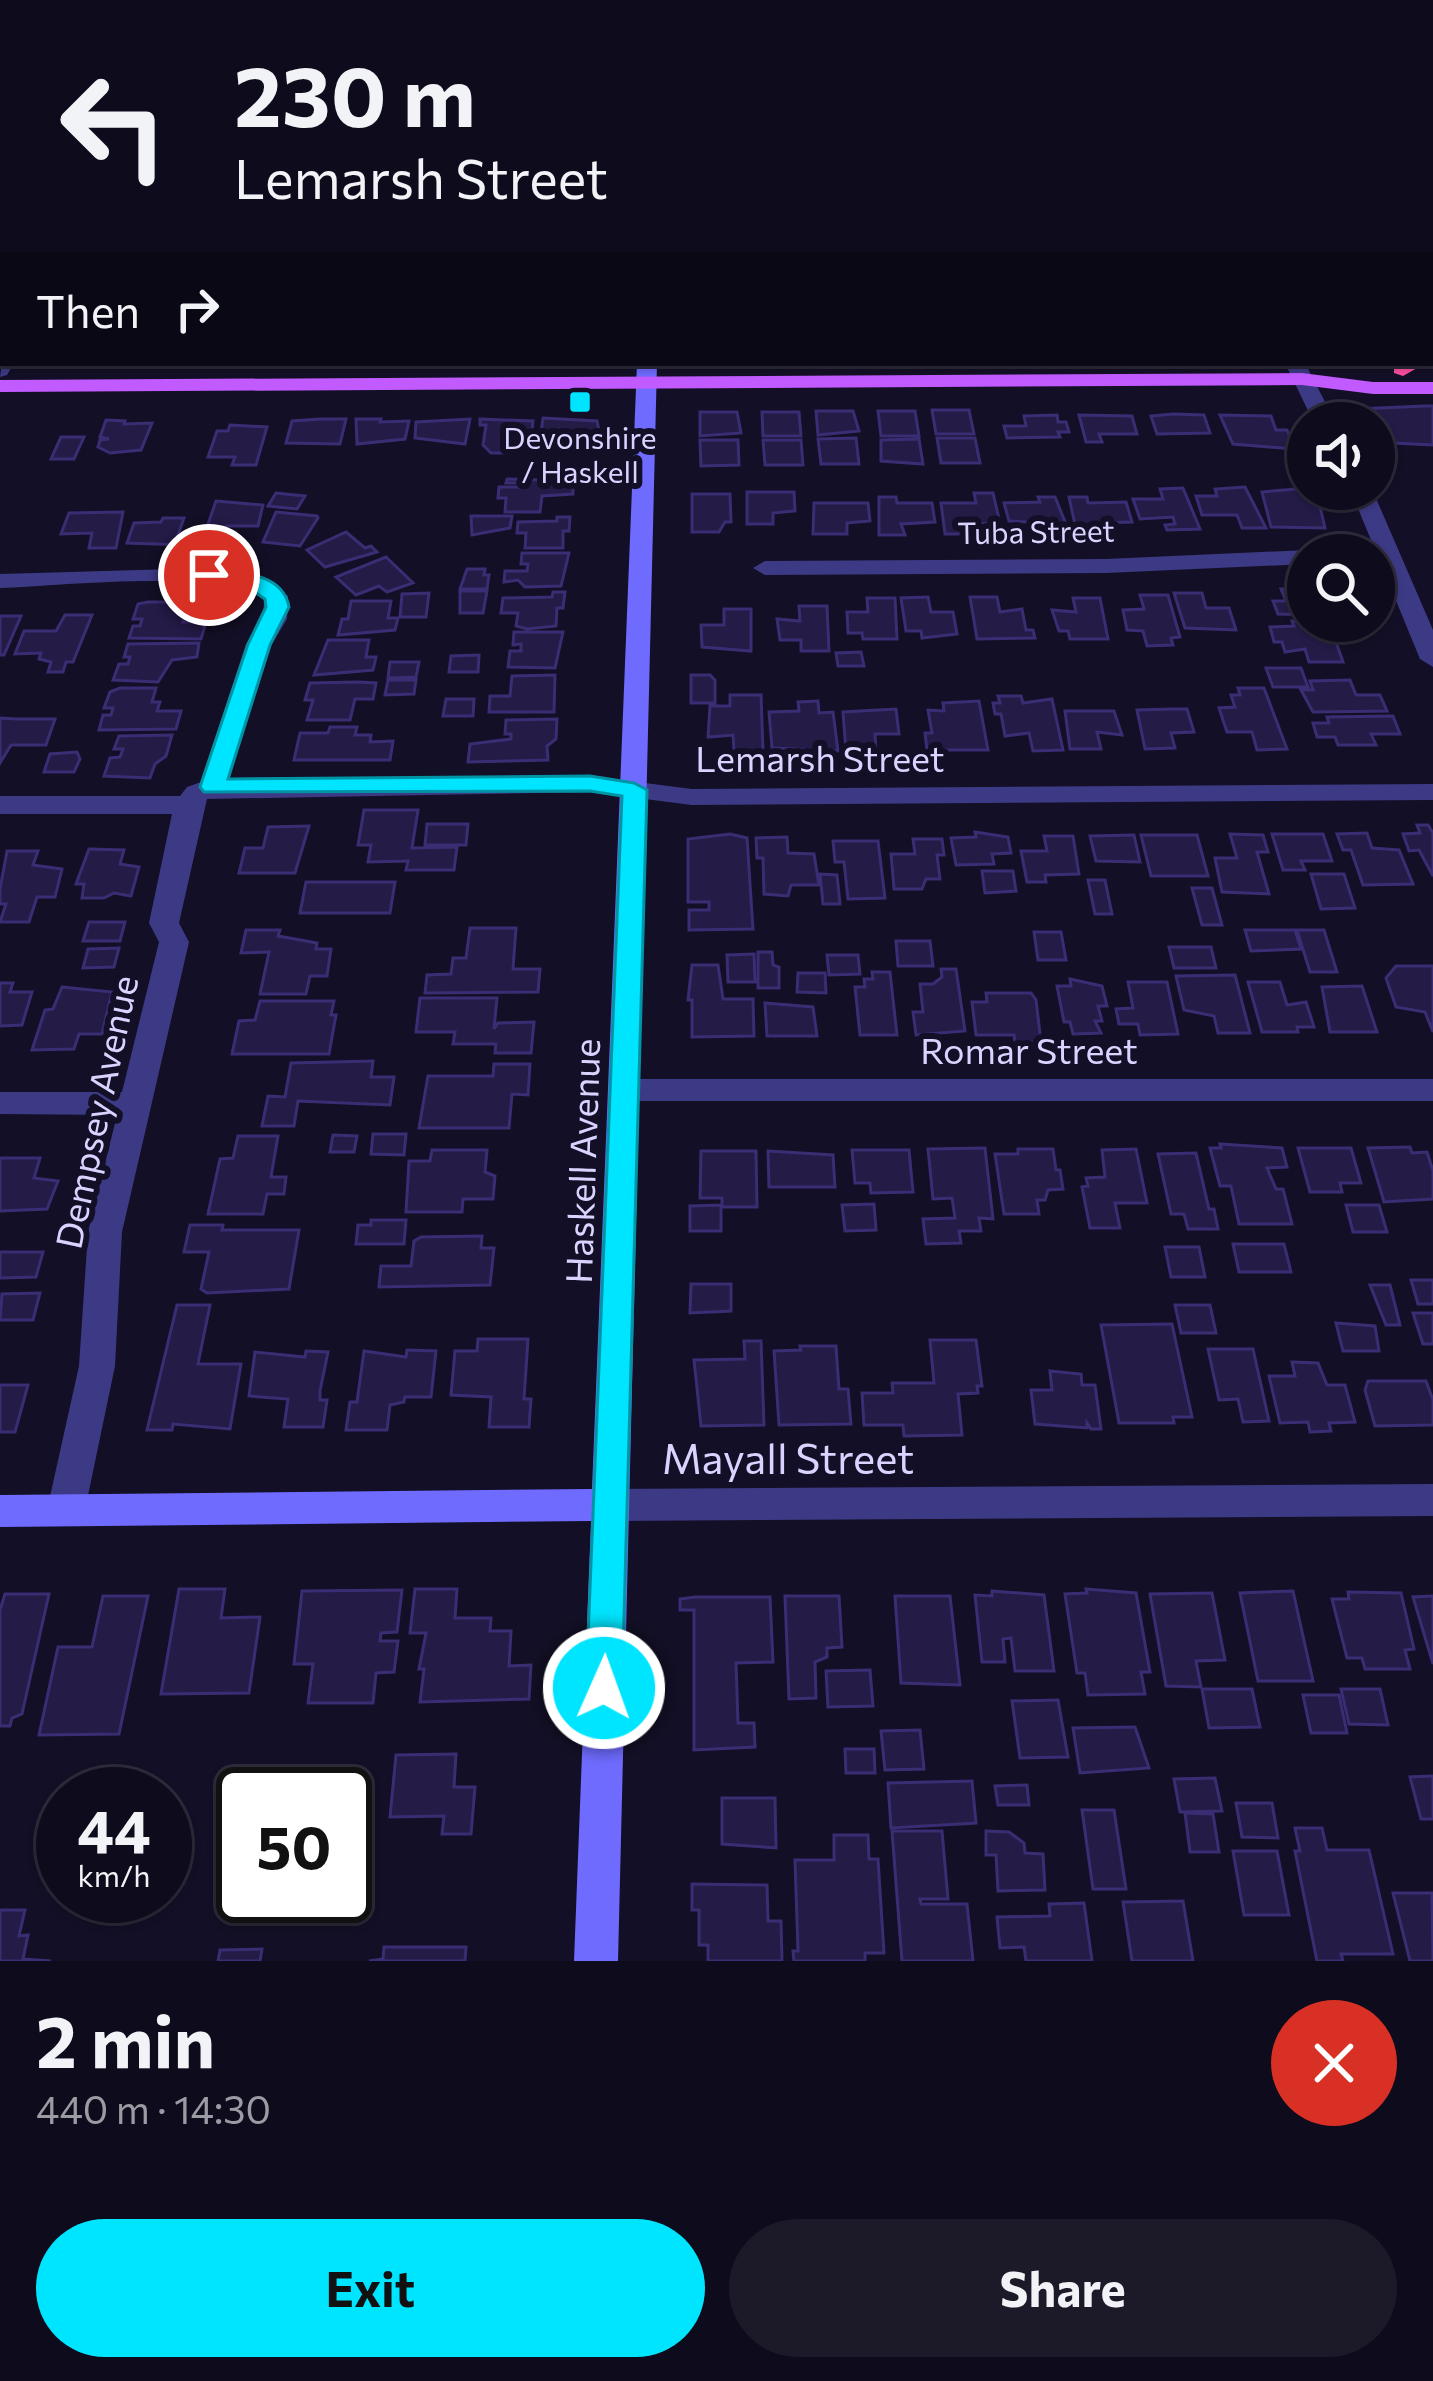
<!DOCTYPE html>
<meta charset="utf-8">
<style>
body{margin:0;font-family:Commissioner,sans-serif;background:#1c1929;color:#f1f3f6;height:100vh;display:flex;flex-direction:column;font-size:45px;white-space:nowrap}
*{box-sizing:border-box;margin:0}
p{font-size:39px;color:#9b9ba3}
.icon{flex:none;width:66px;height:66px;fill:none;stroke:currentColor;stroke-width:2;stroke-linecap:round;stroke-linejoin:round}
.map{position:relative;height:1961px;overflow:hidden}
.side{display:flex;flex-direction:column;background:#0e0b1c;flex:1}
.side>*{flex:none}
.banner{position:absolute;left:0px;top:0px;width:1434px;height:366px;box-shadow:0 3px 9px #0004,0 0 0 3px #2e2b3b;background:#0e0b1c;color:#f1f3f6;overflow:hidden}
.controls{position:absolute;left:1287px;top:402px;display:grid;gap:24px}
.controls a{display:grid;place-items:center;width:108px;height:108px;border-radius:50%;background:#0e0b1c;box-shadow:0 3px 9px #0004,0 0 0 3px #2e2b3b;font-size:60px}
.speed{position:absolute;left:36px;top:1767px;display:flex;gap:24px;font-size:60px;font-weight:700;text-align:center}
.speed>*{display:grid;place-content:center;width:156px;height:156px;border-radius:50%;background:#0e0b1c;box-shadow:0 3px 9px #0004,0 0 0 3px #2e2b3b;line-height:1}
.speed small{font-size:30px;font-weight:400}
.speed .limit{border:6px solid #111;border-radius:18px;background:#fff;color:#111}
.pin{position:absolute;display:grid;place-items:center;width:102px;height:102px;color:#fff;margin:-51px;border:6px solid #fff;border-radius:50%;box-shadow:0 3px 12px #0007}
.me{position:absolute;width:132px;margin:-66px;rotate:2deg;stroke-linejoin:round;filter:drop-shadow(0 0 9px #0008)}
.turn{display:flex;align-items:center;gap:42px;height:252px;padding:0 36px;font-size:54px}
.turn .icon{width:156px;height:156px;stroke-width:2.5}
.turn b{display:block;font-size:84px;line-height:102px}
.then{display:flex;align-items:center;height:114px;padding:0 36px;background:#0003;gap:24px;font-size:45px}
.round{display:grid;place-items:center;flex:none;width:126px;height:126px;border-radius:63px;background:#1c1929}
.overview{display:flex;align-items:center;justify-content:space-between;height:204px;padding:0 36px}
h1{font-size:72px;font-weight:700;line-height:90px}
.action{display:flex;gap:24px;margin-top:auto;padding:24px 36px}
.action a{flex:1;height:138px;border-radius:72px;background:#00e5ff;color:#111;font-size:48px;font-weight:700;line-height:138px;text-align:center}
.action a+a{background:#1c1929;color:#f1f3f6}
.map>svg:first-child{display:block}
.building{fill:#241b47;stroke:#3b2d73;stroke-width:3}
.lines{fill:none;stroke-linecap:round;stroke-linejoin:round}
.street{fill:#3d3a85;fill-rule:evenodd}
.secondary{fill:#6f6bff;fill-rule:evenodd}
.primary{fill:#c25bff;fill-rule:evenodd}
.highway{fill:#ff4fa3;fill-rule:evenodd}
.route{fill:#00e5ff;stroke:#0095a6;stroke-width:3}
.poi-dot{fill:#00e5ff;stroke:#130f26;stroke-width:4.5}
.labels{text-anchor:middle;stroke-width:12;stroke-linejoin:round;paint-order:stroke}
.far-poi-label{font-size:30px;fill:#d9d4ff;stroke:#130f26}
.far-street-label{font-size:30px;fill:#d9d4ff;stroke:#130f26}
.street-label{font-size:36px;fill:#d9d4ff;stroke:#130f26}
.near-street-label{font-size:42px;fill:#d9d4ff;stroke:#130f26}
</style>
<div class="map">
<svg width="1433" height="1961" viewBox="0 0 1433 1961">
<rect width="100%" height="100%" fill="#130f26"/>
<path class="building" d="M1425 406H1433V445L1374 442V423H1363L1357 409Z
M932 410H969L974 434H936Z
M816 411H853L859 431 818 435Z
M878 411H915L919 436H881Z
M700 412H737L741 433 700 436Z
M762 412H799L801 436H763Z
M1173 414 1204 415 1210 433 1157 434 1151 416Z
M1057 415 1058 422H1066L1069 432H1058L1060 437 1007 438 1004 426H1026L1024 416Z
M1079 415 1132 416 1137 434H1099L1102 442H1086Z
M1220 415 1271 416 1276 430H1287L1295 449 1233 444Z
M543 418 597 421 600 436 594 441 569 440V436L540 440Z
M320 419H346L340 444 286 443 292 421Z
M356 419H381L380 422 409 421 405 439 357 444Z
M470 419 465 444 415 438 416 422Z
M480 419 533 421 531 439H507L505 453H491L483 445 486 425H480Z
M106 420 125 421 124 424 152 423 141 450 110 453 98 447 100 440 109 439 100 437Z
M230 425 267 427 256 465H232L235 457H208L217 431H228Z
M61 437H84L74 459H51Z
M856 438 859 464H821L818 439Z
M937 438H975L980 463H941Z
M919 439 923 464 881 461V440Z
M700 440H738L739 465 701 466Z
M763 440H801L803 465H765Z
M507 479 573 481V494L542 496 540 512H505L506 498H498L499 487H525L526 483H506Z
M1245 487 1266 528H1242L1237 515H1202L1196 496H1217L1215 489Z
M1183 488 1200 529 1167 530 1165 525 1175 524 1173 517 1140 519 1133 499H1163L1160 489Z
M1295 489 1317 494 1325 528 1271 527 1262 492Z
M747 492H794L795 511 773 513V524H747Z
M276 493 305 496 297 509 268 506Z
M974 493H993L1000 523 967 524 971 534H945L941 503H976Z
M692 494H730L731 522H725L719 532H692Z
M879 497H896L897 503H932L935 522 901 524 905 535H879Z
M1038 497H1055L1070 534H1046L1043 523 1009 521 1004 503 1040 502Z
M1069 497H1087L1088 503 1126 502 1132 522 1097 523 1102 533 1077 534Z
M216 501 263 505 258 526H227L218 541H193L198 527H207Z
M814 503H868L870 521 847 523V534H813Z
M123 512 116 548H89L92 533 61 534 69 513Z
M276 512 317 516 318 518 300 546 263 542Z
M471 516H512L510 528 472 535Z
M557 517H570L569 531H563V548H525L526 533H517L518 522 557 521Z
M163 518H184L178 535H189L186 545 127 543 134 523 161 522Z
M346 532 365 548 371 546 377 552 325 567 307 550Z
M522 553H569L561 586 525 587 518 580 504 582 505 571H527L528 564H521Z
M386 557 413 583 387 592 379 586 356 595 336 577Z
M467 569H485L484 575H489L487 589H460Z
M1281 589H1308V615L1278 614 1273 601H1286Z
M460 591H487L483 613H460Z
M553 592H565L563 608H557L556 626 527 629 516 626 518 613H501L503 598 552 597Z
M429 593 426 617H400L402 594Z
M1174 593H1202L1206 608H1229L1236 630 1185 628Z
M1140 595H1168L1180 637 1171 638 1173 645 1147 646 1143 631 1127 630 1123 610 1144 609Z
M928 597 931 612H953L957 634 922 638 921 631H906L901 598Z
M970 597H997L1000 612 1022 609 1026 630H1033L1035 638 977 639Z
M867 598H895L897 639H863L862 633H848L847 612H868Z
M1073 598H1100L1108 639H1070L1068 631H1059L1052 610 1076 612Z
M351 601H391L388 618H398L395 630 338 635 342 619H348Z
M148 602H182L179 613H186L183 622H206L201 639 129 638 133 626H140L142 619H133L138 604Z
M799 606H827L829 651H801V640H780L777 619 800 621Z
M724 609H751V651L702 647 701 625H724Z
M65 615H92L73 662H66L63 672H48L51 662 39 659 41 653 15 654 24 631H56Z
M0 616H21L4 655H0Z
M1292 621H1353L1358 636H1334L1343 662H1309L1305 649 1285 652 1282 642H1274L1270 627 1294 626Z
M514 632H563L555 668 508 667 510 651H521V644L513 645Z
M328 640H369L366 657H376L373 670 314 675Z
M199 643 197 657 172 660 158 682 113 680 119 664H128L130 657H124L128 644Z
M861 652 864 666H838L836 653Z
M479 655 478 672H449L451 656Z
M390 662H419L416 677 388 678Z
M1266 668H1301L1308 687H1273Z
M555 675 554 712H489L490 696H510L512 676Z
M691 675H710L715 680V703H691Z
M388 680H416L414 694 385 695Z
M1350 680 1356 695H1380L1387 711 1313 712 1301 690H1313L1310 681Z
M310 683 358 682 376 683 373 699H355L350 720H307L313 700H305Z
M120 688H156L152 702H160L157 711H181L176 729 99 730 103 715H111L113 708H104L110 692Z
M1238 688H1264L1287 749 1257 750 1252 732H1227L1219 708 1235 707 1231 695H1240Z
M730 695H761L763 751H734L733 735 708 737 710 706H730Z
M998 696H1021L1023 703 1052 699 1063 750 1033 751 1029 733 1005 736 1001 714H995L993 703H1000Z
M446 699H474L473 716H443Z
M818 701 819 713 833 712 838 751 772 748 769 712 799 711 798 702Z
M979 701 988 750H927L925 733H932L928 710 944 711 943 703Z
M896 709 899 734H875L876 752H846L843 712Z
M1172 709H1187L1194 732 1171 733 1175 748 1145 749 1137 710Z
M1065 711H1114L1122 735 1097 732 1101 749H1070Z
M1393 716 1400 734H1371L1376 745H1338L1335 737H1317L1313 723H1329L1327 717Z
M0 718 17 719H55L46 745H11L0 763Z
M557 719 556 739 547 746 548 760 468 762 470 744 511 739V734H505L506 720Z
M330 727H357L355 735H371L370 742 393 741 390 760H294L300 733H328Z
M172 735 166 756 155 764 150 778 104 776 110 758 120 757 123 749H114L119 736Z
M77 752 80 759 74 772H44L50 754Z
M364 810H418L412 848 457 847 454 870H406L408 861 368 862 371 845H358Z
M427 824H468L466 845H425Z
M1417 825H1428L1433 833V876L1419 850 1409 851 1403 834 1420 833Z
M309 826 295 873H239L245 848H263L268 827Z
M975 832 1008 837 1011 853 992 854 994 864 956 865 951 838 976 837Z
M1367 833 1372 848 1399 850 1413 884 1363 885 1351 850H1343L1337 834Z
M730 834 747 838 753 929 689 930V910H709V902H688V839Z
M1230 834 1263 835 1268 852H1257L1269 894 1222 892 1215 858H1237Z
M1272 834H1323L1332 861H1301L1305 870H1283Z
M1134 835 1140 862 1096 861 1090 836Z
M1141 835H1197L1208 876H1151Z
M1044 836H1073L1079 874 1045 875 1046 882H1027L1021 851H1047Z
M787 837 788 853 814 854 819 885H791L788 896 764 894 763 858H757L756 838Z
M913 839H942L944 855H937L940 879H926L922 889H894L891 854H915Z
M833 841H878L885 898 848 899 844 862H835Z
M89 849 124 850 120 864 139 867 131 896 114 893 104 898H82L84 884H76Z
M7 851H38L33 865 62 869 55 897H37L29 922H0L6 904H0V889Z
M982 871H1013L1016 891 985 893Z
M820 874 837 875 840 904H823Z
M1311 874H1344L1355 908 1321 909Z
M1088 880H1105L1112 914H1095Z
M306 882H395L390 913H300Z
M1192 888H1212L1222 925H1202Z
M89 922H125L120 941H83Z
M470 928H516L513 969H540L538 992 425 993 427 975 451 974 453 958H466Z
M246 930H280L278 936 317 943 316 949H331L327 976H310L306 994H260L269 952 241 953Z
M1245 930H1295L1301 949 1251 951Z
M1297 930H1324L1337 972H1310Z
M1034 932H1061L1066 960H1038Z
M896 941H930L933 966H898Z
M1169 947H1211L1216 968H1174Z
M119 948 114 967 83 968 88 949Z
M758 952H772L773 965 779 967V988H758Z
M754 954 755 982H728L727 955Z
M827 955H858L860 974 829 975Z
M692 965H718L723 999H753L754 1036 692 1037V1000H688Z
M1396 966H1433V1032L1425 1012 1396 1007 1386 978Z
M941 969H956L965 1031 916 1035 913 1012H923L920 984H933L942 977Z
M872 972H890L897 1035H860L855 987H865L864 979H873Z
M798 973H825L826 993 797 992Z
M1235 975 1250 1033H1218L1214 1016 1184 1010 1176 976Z
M1070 979 1102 986 1107 1006H1098L1102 1021H1095L1101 1033 1073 1034 1070 1022H1064L1057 986H1071Z
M1128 982H1167L1178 1034 1140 1035 1138 1024H1119L1116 1009 1133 1008Z
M1248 982H1280L1287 1005 1306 1002 1314 1027H1297L1298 1032H1262Z
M0 983H13L10 992H32L22 1025 0 1026Z
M1362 986 1377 1032H1330L1322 987Z
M62 987 112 992 102 1034H79L74 1049 32 1050 45 1010 53 1009Z
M986 993H1031L1036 1000 1041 1042H1015L1014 1035H976L972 1002H987Z
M420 998H497L494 1029 498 1023 534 1022 531 1053H495L496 1044H453L455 1032H416Z
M260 1001H334L331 1015H336L329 1054H232L239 1021 255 1020Z
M765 1003 813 1007 817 1036H767Z
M373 1061 371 1077H394L390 1105 298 1101 294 1126H262L268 1096 285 1097 291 1063Z
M494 1064H530L528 1095 512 1094 509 1128H419L428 1076H493Z
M373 1134H406L404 1155 371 1154Z
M333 1135 357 1136 354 1152H330Z
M238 1136H278L271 1177H286L284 1194H267L263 1214H208L220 1159 233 1158Z
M1220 1144 1282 1148 1287 1167 1267 1168 1276 1189H1283L1292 1224H1239L1231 1186H1220L1210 1148H1221Z
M1410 1147 1412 1153 1427 1152 1433 1171V1199L1384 1202 1368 1148Z
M985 1148 993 1219 979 1218 981 1231H959L961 1243 926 1244 923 1219 955 1218 952 1198 933 1199 928 1149Z
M1298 1148H1351L1361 1183H1340L1342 1192H1310Z
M1018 1149H1053L1056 1170H1060L1063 1189 1048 1190 1045 1200H1037L1039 1214H1004L995 1154H1018Z
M1136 1149 1147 1203H1115L1120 1228H1090L1082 1187 1088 1186 1086 1178 1105 1177 1102 1150Z
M432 1150H487L485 1172 495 1176 493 1199H463L462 1212H406L409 1161H430Z
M852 1150H909L913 1192 871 1193 870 1183H855Z
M701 1151H756L757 1207H722V1198H700Z
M768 1151 833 1155 835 1187H769Z
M1196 1153 1209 1209H1214L1218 1229H1188L1184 1214H1171L1158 1154Z
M0 1158H40L34 1178 58 1181 47 1209 0 1211Z
M874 1204 876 1230 845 1231 842 1205Z
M721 1205V1231H690V1206Z
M1346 1205H1379L1387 1232H1353Z
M371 1220H406L404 1244H356L358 1225H371Z
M190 1225H223L222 1230H299L289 1289 207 1293 201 1289 209 1252H184Z
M482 1236 481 1248H494L490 1285 379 1287 381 1266H411L414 1241 421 1237Z
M1233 1244H1284L1291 1272H1239Z
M1165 1247H1199L1205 1277H1171Z
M0 1252H43L36 1277 0 1278Z
M1411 1280H1433V1304H1418Z
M691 1284H731V1311L690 1313Z
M1370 1285H1390L1400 1325H1386Z
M40 1293 33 1320H0L2 1294Z
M177 1305H210L198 1364H241L230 1429 173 1424 172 1430H147Z
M1175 1305H1210L1216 1333H1181Z
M1413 1313H1433V1344H1423Z
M1336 1323 1375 1326 1379 1351H1343Z
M1172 1324 1192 1417H1173L1174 1423H1119L1101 1325Z
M478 1339H528L524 1399H531L529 1427H489L491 1397 451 1395 455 1351H477Z
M930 1340H976L982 1386H977L978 1393 958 1394 962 1435 904 1436 903 1425H864L862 1393H893L892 1383H934Z
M744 1341H761L764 1425 701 1426 694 1360 745 1359Z
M800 1346H836L839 1389H848L851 1424 779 1425 774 1351 801 1350Z
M1208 1349H1253L1269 1421 1243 1422 1238 1399 1219 1400Z
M407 1350 436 1351 431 1397H405L404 1402 390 1405 387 1430H346L350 1402H357L364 1351 406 1357Z
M306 1351 328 1352 320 1391V1400H327L323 1427H284L288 1399 249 1396 255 1352 305 1357Z
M1292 1362 1318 1363 1327 1385H1345L1355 1422 1329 1423 1331 1431 1310 1432 1308 1422 1280 1423 1269 1376H1295Z
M1050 1371 1081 1374 1082 1385H1095L1101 1429H1091L1087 1423V1428L1035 1424 1031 1390H1052Z
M1368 1381H1426L1433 1400V1425L1375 1426 1365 1390Z
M0 1385H28L15 1432H0Z
M179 1589H225L221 1618 260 1617 249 1693 161 1694Z
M415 1589H457L455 1618H491L490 1631H511L509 1666 531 1665 529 1699 420 1702 424 1669H419L426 1633H410Z
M1086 1589 1136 1593 1150 1672H1141L1145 1694 1088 1695 1085 1673H1077L1065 1594 1087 1593Z
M402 1590 397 1632 381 1633 380 1641H398L394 1672 376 1673 373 1703H308L313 1664H294L302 1591Z
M992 1591 1044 1595 1054 1671H1015L1011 1638 1003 1639 1005 1662H982L975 1595 992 1596Z
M1293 1591 1313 1681H1258L1240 1593Z
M1348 1592 1401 1593 1414 1649 1405 1650 1410 1669H1365L1362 1658H1347L1332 1599H1349Z
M1212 1593 1225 1660 1196 1661 1201 1687 1166 1686 1150 1594Z
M5 1594H49L22 1714 12 1718 10 1726H0V1610Z
M103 1596H148L119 1734 39 1735 58 1647H92Z
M785 1596H839L842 1647 827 1648V1657L815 1662 816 1698 789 1699Z
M895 1596H950L960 1685 901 1683Z
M1433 1596V1664L1413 1597Z
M695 1597H770L773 1662 736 1663 738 1723H754L755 1747 694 1750V1610H680V1599Z
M870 1670 873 1706 828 1707 826 1671Z
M1202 1689H1252L1260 1727 1209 1728Z
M1341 1689H1380L1388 1725 1349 1724Z
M1303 1695H1339L1347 1733H1311Z
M1058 1700 1068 1757 1020 1758 1012 1701Z
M1135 1727 1149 1768 1080 1773 1073 1728Z
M920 1730 924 1769 885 1770 881 1731Z
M845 1749H874L875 1773H846Z
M456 1754 454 1787H475L471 1834H442L444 1816 390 1817 396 1755Z
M1433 1776V1819H1421L1410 1777Z
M1215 1778 1222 1811 1180 1812 1174 1779Z
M972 1781 976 1823 891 1828 888 1783Z
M1027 1785 1029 1805H998L995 1786Z
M722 1798H775L776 1848 722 1844Z
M1236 1803H1272L1278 1838 1242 1837Z
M1082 1810H1114L1126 1889H1093Z
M1185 1813 1213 1814 1219 1852H1190Z
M1295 1828H1322L1327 1850H1369L1393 1954H1341L1343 1961H1317L1295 1851H1300Z
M892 1831H942L948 1899H920L921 1904H967L973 1961H902Z
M986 1831 1009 1832 1024 1843 1025 1853 1043 1854 1045 1890 998 1891 996 1855H986Z
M834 1835H868L869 1859H878L884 1953H865V1961H794L793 1951H798L795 1860H834Z
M1233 1851H1277L1289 1915H1244Z
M692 1884 767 1885 768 1921H781L782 1961H708V1945H699V1910H692Z
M1393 1893H1432L1433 1961H1410Z
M1183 1901 1193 1961H1132L1123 1902Z
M1084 1903 1092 1961H1026L1024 1947 1000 1948 997 1917 1050 1916 1049 1904Z
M0 1910H25L19 1936 28 1935 23 1959 51 1961H0Z
M384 1947H466L465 1961H369L383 1959Z
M262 1949 260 1961H218L220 1950Z"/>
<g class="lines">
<path class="street" d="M169 0H185L168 3Z
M404 0H420L403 3Z
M878 0H894V3H878Z
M1299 0H1315L1317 3H1301Z
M0 237H3V249H0Z
M3 357V363H14L7 375 0 377Z
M1285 363H1305L1336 423H1314Z
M1350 489H1372L1433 630V667L1420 659Z
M1308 550 1319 555H1308V564L1106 573 765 575 753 568 765 561 1106 559Z
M209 568 262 576 288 596 287 619 272 644 229 778 590 776 692 789 1433 784V800L692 805 590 792 207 799 179 923 189 942 122 1232 115 1366 85 1510 79 1521 66 1526 53 1521 47 1510 79 1366 88 1232 117 1115 0 1114V1092H122L159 942 149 923 172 814H0V796H180L187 787 201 782 246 644 263 619 264 599C216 568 62 586 0 588V574Z
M625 1079H1433V1101H625L614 1098 609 1090 614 1082Z
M1433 1484V1516L609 1521 596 1516 590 1505 596 1494 609 1489Z"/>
<path class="secondary" d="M648 0H664V3H648Z
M637 363H657L618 1961H574L591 1521 0 1527V1495L592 1489Z"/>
<path class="primary" d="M1302 373 1373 382H1433V394H1373L1302 385 0 392V380Z"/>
<path class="highway" d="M1362 0H1380L1382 3H1364Z
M1431 70H1433V85H1431Z
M1433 192V207L1431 208V193Z
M1431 230H1433V244H1431Z
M1431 297H1433V312H1431Z
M1431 324H1433V339H1431Z
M1394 363H1426L1403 376 1394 373Z"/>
</g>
<path class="route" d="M209 569C237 572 283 572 289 607L270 645 228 779 590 776 634 783 647 790 622 1688 617 1699 604 1704 591 1699 586 1688 622 796 590 791 204 792 200 787 248 644 266 607 265 599 247 587 201 580V570Z"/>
<rect class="poi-dot" x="568" y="390" width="24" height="24" rx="6"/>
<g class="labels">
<g class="far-poi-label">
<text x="580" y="449">Devonshire<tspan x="580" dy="34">/ Haskell</tspan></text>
</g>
<g class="far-street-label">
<text transform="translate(1036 533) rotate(-1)" y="10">Tuba Street</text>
</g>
<g class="street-label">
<text x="820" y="772">Lemarsh Street</text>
<text x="1029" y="1064">Romar Street</text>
<text transform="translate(97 1112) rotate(-78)" y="13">Dempsey Avenue</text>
<text transform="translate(583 1161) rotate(-88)" y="13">Haskell Avenue</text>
</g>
<g class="near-street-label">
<text x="788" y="1474">Mayall Street</text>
</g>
</g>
</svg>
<div class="controls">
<a><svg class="icon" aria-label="sound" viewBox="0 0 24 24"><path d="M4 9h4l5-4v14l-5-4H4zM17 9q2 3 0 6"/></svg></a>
<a><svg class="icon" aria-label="search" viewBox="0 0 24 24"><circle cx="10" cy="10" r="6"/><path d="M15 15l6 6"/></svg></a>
</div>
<div class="speed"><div>44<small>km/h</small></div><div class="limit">50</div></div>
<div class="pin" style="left:209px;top:575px;background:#d93025"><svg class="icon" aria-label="arrive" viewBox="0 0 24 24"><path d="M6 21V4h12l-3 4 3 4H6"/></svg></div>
<svg class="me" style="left:604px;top:1688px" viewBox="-20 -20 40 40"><circle r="17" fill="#00e5ff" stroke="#fff" stroke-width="3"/><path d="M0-11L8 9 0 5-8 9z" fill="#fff"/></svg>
<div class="banner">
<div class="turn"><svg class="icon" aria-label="left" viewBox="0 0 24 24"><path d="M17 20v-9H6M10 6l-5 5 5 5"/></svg><div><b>230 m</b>Lemarsh Street</div></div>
<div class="then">Then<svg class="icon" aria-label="right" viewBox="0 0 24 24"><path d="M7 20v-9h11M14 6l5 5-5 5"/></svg></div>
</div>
</div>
<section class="side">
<div class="overview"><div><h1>2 min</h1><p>440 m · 14:30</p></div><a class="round" style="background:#d93025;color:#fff"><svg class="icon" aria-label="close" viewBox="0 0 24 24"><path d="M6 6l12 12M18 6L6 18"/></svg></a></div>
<div class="action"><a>Exit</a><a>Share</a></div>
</section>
